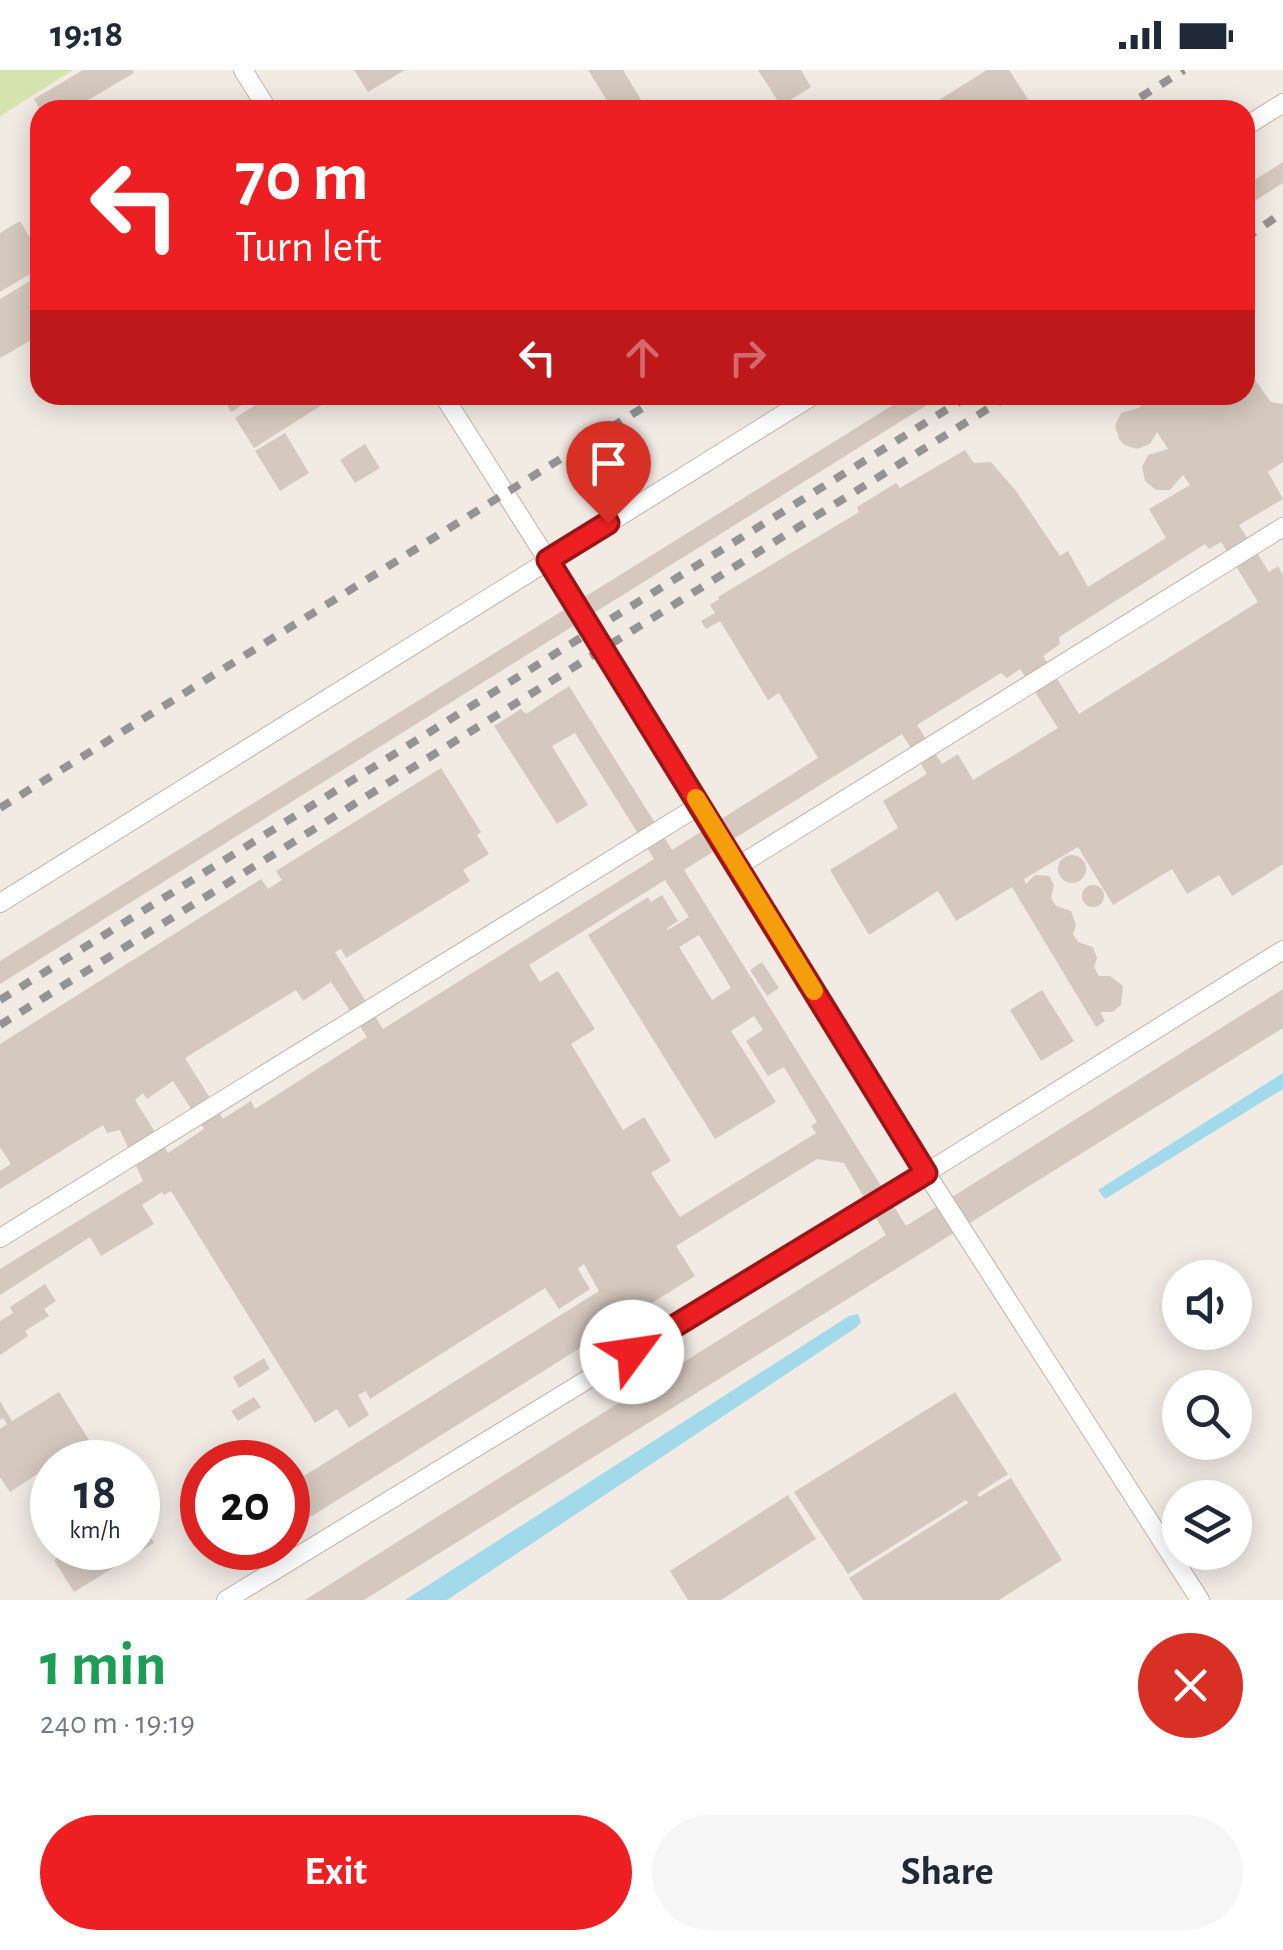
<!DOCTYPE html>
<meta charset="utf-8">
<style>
body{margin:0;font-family:"Alegreya Sans",sans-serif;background:#f6f6f7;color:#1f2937;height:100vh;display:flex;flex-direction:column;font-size:38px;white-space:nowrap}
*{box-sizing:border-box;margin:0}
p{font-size:32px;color:#747a83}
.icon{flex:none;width:55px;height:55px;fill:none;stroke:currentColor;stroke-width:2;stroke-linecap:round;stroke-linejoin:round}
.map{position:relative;height:1530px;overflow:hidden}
.sheet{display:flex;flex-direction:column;background:#fff;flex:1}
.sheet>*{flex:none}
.banner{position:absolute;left:30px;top:30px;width:1225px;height:305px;border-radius:30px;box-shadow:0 5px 25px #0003;background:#ee1f22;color:#fff;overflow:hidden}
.buttons{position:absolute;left:1162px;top:1190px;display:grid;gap:20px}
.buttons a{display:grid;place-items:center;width:90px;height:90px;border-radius:50%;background:#fff;box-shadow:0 5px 25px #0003;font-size:50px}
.speed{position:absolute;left:30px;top:1370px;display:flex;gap:20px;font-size:50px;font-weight:700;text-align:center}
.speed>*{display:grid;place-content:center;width:130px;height:130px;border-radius:50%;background:#fff;box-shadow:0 5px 25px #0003;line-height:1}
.speed small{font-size:25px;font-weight:400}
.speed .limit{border:15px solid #d22;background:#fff;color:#111}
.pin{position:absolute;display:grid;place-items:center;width:85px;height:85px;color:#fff;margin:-102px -42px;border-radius:50% 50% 50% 0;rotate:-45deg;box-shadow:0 0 10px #0007}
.pin .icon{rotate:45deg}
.me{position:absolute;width:110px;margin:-55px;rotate:59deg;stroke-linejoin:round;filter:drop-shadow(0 0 8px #0008)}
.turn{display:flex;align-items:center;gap:35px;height:210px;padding:0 40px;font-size:45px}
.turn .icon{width:130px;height:130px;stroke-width:2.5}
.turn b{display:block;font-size:70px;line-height:85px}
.lanes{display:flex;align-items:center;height:95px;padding:0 40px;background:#0003;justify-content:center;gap:50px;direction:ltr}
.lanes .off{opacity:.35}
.round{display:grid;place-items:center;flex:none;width:105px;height:105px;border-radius:52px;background:#f6f6f7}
.head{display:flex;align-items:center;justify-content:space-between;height:170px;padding:0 40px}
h1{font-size:60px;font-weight:600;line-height:75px;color:#1e9e55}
.action{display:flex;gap:20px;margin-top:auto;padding:20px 40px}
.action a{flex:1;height:115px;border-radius:60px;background:#ee1f22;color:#fff;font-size:40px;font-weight:600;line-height:115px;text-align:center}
.action a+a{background:#f6f6f7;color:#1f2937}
.status{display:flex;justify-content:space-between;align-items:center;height:70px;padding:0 50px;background:#fff;direction:ltr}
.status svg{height:28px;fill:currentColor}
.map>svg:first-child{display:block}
.green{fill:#d5e4af}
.water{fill:#a3daeb}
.building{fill:#d5c8be;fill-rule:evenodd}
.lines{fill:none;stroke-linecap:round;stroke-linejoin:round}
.service-casing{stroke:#bfb4ab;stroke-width:20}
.service{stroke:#fff;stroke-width:18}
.rail{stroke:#949494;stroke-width:8;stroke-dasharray:12 12;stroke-linecap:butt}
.route-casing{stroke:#9b1416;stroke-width:25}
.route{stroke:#ee1f22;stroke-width:18}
.slow{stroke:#f59e0b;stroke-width:18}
</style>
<div class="status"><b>19:18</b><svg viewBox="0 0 49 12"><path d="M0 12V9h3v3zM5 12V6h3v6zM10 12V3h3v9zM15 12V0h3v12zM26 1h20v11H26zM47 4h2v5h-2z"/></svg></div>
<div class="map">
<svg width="1283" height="1530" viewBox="0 0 1283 1530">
<rect width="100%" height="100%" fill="#f1ebe4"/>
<path class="green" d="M0 0H73L0 46Z"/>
<path class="water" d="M1283 1003V1019L1105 1129 1098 1120Z
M858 1244 861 1252 857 1257 447 1530H405L849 1246Z"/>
<path class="building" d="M83 0H132L134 3 71 40H40L34 29Z
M354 0H405L368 22Z
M588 0H623L647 40H613Z
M758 0H801L811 17 781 36Z
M987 0H1009L1031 34 1030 40H923Z
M1283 92V113L1245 137V116Z
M20 151 40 185V198L0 222V163Z
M40 205V265L0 288V229Z
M1245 296 1271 332 1283 334V392L1268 402 1283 429 1239 455 1269 502 1278 496 1283 505V794L1232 826 1219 805 1187 824 1172 799 1113 835 1078 777 1024 809 1026 814 1035 805 1049 806 1054 815 1051 828 1056 836 1071 841 1076 855 1073 864 1078 872 1093 877 1097 888 1094 897 1099 906H1110L1123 916 1121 935 1112 942H1100L1105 951 1096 957 1012 817 956 851 938 821 869 865 830 800 898 758 883 731 927 704 902 664 684 800 906 1156 1283 919V958L364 1530H305L886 1165 844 1093 817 1089 676 1176 695 1206 288 1461V1416L599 1221 584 1194 578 1199 590 1219 559 1239 545 1218 370 1329 366 1321 358 1325 369 1345 349 1358 337 1339 315 1353 171 1121 164 1125 162 1122 142 1135 154 1154 101 1186 90 1167 0 1225V1199L143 1111 120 1060 107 1063 103 1055 0 1119V1101L11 1094 0 1077V974L261 809 268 819 282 810 276 801 441 698 481 762 477 765 489 784 463 800 470 811 346 888 341 879 335 882 383 959 654 789 575 663 552 676 588 735 557 754 494 656 521 639 526 644 569 616 672 780 818 688 779 623 768 630 720 551 706 559 701 551 715 543 710 535 719 529 718 527 859 442 857 437 896 413 900 418 965 380 974 393 991 392 1016 421 1060 486 1068 481 1088 517 1166 468 1149 439 1190 415 1183 405 1170 420H1156L1145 411 1142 397 1148 385 1168 379 1157 362 1150 374 1137 379 1124 375 1119 369 1115 356 1121 343 1141 337 1134 325H1245ZM1221 472 1258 532 1079 644 1043 586 1060 574 1059 567 1205 474 1209 479ZM1020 599 1058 658 973 710 958 684 942 694 917 655 1001 603 1007 608ZM665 810 689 847 668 860 667 858 678 851 662 825 651 832 648 827 588 865 715 1069 776 1032 731 961 754 946 763 960 746 971 768 1006 784 997 817 1052 811 1056 816 1063 680 1147 651 1103 671 1091 644 1047 623 1060 571 974 595 959 558 901 540 912 529 895ZM699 865 731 918 712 930 679 877ZM331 912 367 967 255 1039 251 1031 223 1049 185 988 296 920 303 931ZM173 1011 204 1059 168 1083 135 1030 143 1023 147 1029Z
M222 325H258L231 342Z
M271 325H331L333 328 254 378 235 348Z
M909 325H943L0 914V891Z
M285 363 309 403 280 421 255 381Z
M365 374 380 398 355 413 340 390Z
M1058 799a14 14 0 1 1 28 0a14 14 0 1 1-28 0Z
M1082 826a11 11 0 1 1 22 0a11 11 0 1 1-22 0Z
M762 892 779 918 767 926 750 900Z
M1042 920 1074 971 1041 991 1010 940Z
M45 1214 56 1231 44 1239 49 1246 25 1261 28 1266 0 1285V1251L13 1243 10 1237Z
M264 1288 270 1299 239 1318 233 1307Z
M59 1322 89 1370 10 1422 0 1407V1359L7 1354 3 1348 0 1350V1331L12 1351Z
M955 1322 1008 1404 977 1424 979 1427 1011 1408 1062 1490 999 1530H863L849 1508 968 1433 966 1430 848 1504 794 1422Z
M254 1327 261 1337 238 1351 231 1341Z
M788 1425 816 1469 721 1530H688L670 1501Z
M138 1445 154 1473 74 1522 54 1490 74 1478H138Z"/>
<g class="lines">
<defs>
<path id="service" d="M243 0 268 40
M1245 57 1283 33
M738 796 1283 457
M0 833 814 325
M0 1168 700 735
M226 1530 926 1103 592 560 443 325
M1200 1530 926 1103 1283 880"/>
</defs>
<use href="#service" class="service-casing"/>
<use href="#service" class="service"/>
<path class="rail" d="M1120 40 1184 0
M1245 169 1283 142
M0 738 663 325
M0 930 970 325
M0 955 1010 325"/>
</g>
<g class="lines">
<defs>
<path id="route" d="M608 453 548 490 926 1103 632 1282"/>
</defs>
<use href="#route" class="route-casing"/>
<use href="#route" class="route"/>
<path class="slow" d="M696 728 814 921"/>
</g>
</svg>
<div class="buttons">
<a><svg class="icon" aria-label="sound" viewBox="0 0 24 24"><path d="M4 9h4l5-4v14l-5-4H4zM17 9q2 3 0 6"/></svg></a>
<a><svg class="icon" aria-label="search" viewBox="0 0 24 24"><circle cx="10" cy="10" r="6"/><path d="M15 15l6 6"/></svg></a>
<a><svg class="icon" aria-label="layers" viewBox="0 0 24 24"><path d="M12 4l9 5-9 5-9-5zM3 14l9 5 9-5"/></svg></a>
</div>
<div class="speed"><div>18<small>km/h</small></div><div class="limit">20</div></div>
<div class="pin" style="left:608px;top:453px;background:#d93025"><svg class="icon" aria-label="arrive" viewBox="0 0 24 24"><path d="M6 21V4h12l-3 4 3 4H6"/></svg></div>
<svg class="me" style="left:632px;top:1282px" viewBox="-20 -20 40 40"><circle r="19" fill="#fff"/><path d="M0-13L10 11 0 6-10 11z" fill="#ee1f22"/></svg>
<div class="banner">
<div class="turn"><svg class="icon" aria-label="left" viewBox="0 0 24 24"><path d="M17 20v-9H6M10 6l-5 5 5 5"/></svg><div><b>70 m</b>Turn left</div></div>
<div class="lanes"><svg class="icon" aria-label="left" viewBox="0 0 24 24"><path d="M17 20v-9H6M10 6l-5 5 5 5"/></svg><svg class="icon off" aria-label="ahead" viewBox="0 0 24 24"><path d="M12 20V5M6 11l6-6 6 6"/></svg><svg class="icon off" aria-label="right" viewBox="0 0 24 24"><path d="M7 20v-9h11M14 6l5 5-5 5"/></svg></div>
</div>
</div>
<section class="sheet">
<div class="head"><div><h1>1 min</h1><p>240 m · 19:19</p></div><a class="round" style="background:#d93025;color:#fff"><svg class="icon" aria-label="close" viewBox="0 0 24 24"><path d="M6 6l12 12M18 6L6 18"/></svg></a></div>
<div class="action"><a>Exit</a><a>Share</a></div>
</section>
